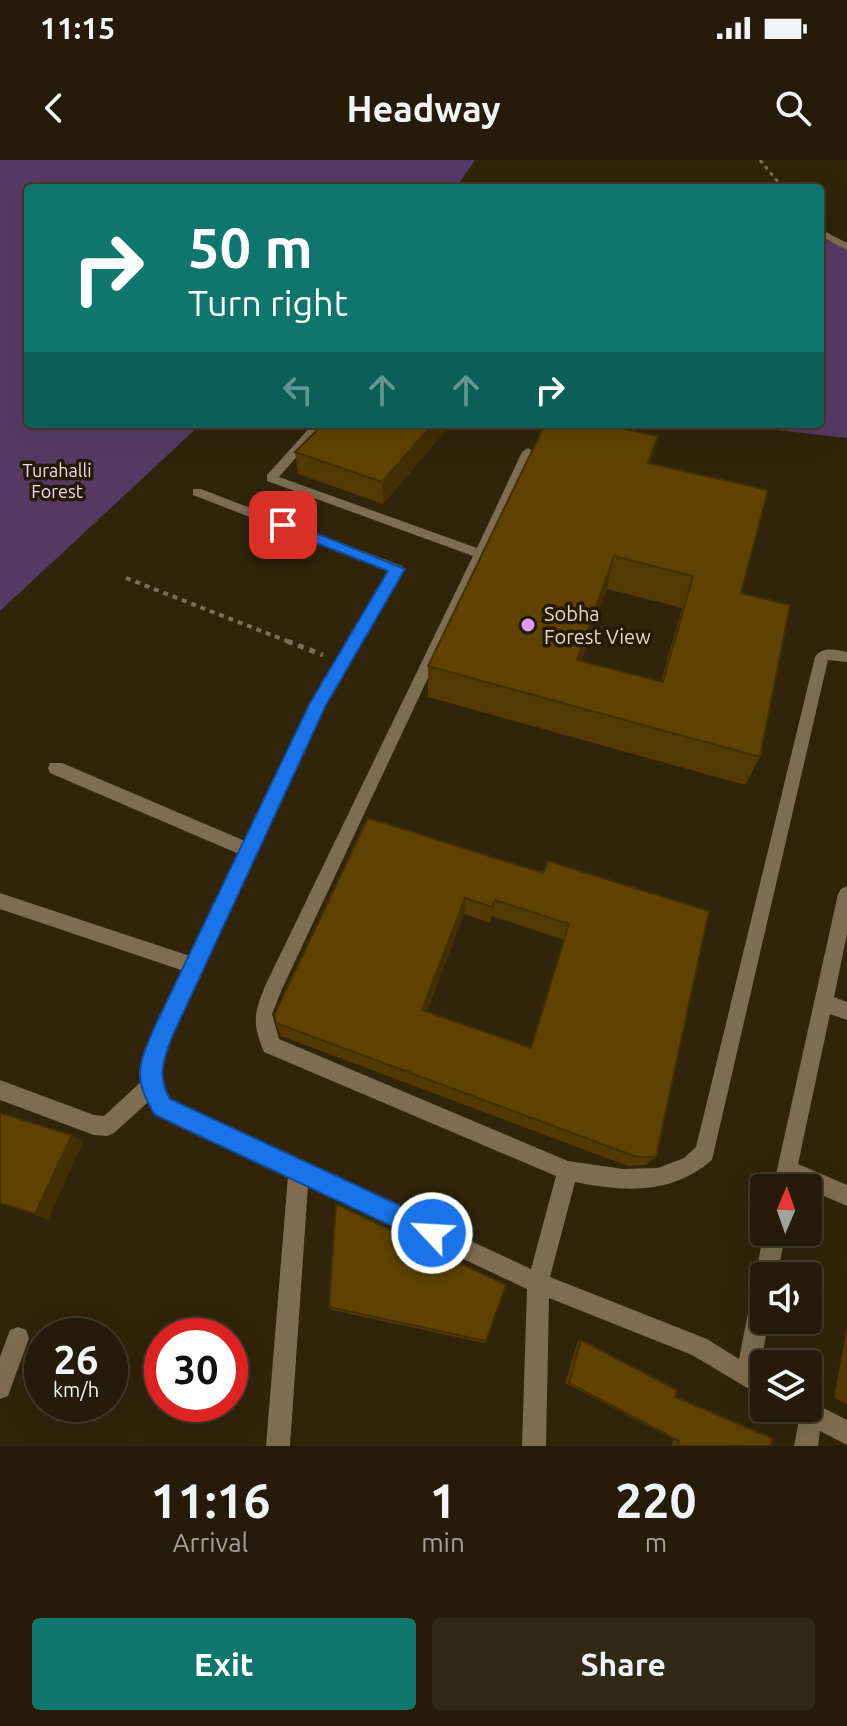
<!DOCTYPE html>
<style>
body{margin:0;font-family:Ubuntu,sans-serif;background:#312816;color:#f1f3f6;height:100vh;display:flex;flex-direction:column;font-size:30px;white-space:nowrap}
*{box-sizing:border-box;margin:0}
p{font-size:26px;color:#a3a19c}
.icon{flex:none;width:44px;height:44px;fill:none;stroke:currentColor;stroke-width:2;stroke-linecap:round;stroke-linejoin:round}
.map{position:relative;height:1286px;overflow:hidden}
.details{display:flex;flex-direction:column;background:#251b08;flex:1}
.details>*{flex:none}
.banner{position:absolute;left:24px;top:24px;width:800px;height:244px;border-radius:8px;box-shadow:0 8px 32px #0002,0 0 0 2px #423929;background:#0f766e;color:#fff;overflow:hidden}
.needle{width:52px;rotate:2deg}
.tools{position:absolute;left:750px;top:1014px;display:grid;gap:16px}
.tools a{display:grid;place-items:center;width:72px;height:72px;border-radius:8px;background:#251b08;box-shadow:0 8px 32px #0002,0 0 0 2px #423929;font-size:40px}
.speed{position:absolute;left:24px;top:1158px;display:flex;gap:16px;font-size:40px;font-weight:700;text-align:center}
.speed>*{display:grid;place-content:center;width:104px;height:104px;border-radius:50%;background:#251b08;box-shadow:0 8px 32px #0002,0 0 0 2px #423929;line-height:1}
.speed small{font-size:20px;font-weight:400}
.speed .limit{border:12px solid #d22;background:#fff;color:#111}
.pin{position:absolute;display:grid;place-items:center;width:68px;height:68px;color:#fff;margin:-34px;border-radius:16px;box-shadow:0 4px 12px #0006}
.me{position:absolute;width:88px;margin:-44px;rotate:295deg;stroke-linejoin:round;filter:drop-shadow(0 0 6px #0008)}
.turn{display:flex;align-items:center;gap:28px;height:168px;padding:0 32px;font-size:36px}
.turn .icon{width:104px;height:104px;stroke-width:2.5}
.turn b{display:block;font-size:56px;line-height:68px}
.lanes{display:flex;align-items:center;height:76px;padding:0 32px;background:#0003;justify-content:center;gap:40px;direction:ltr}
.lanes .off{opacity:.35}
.eta{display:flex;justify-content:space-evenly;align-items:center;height:136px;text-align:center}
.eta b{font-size:48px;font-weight:700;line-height:56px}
.action{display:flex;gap:16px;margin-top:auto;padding:16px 32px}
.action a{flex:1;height:92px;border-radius:8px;background:#0f766e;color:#fff;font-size:32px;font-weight:700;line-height:92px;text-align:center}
.action a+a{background:#312816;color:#f1f3f6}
.status{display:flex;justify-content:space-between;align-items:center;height:56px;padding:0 40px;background:#251b08;direction:ltr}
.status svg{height:22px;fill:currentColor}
header{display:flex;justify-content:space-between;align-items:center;height:104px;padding:0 32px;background:#251b08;font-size:36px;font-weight:700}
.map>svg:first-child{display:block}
.green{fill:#573a64}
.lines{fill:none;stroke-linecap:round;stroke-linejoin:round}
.path-far2{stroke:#7a6f5b;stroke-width:3;stroke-dasharray:4 4;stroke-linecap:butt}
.path-far1{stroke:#7a6f5b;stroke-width:4;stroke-dasharray:5 5;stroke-linecap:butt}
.path{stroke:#7a6f5b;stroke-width:5;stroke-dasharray:6 6;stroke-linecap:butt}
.lane{fill:#7e6d51;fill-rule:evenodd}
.street{fill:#7e6d51;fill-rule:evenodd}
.wall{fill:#533a02;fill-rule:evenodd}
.shaded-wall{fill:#432f01}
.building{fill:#604302;stroke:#432f01;stroke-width:2;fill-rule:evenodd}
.route{fill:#1a73e8;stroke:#114b97;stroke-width:2}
.poi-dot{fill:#da9af6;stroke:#271a03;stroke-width:3}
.labels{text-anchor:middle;stroke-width:7;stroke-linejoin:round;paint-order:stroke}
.far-park-label{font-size:18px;fill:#eed6fa;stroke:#271a03}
.poi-label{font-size:20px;fill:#e1d8ca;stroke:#271a03;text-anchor:start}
</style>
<div class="status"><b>11:15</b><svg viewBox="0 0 49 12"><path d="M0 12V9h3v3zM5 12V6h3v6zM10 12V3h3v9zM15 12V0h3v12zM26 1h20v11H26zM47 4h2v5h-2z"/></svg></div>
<header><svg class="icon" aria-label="back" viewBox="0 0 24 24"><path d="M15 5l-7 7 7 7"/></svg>Headway<svg class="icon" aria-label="search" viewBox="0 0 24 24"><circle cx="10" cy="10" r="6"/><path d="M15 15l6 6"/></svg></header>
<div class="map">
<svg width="847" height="1286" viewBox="0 0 847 1286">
<rect width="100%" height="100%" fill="#31240b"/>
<path class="green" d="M0 0H475L456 28H28V264H201L0 451Z
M820 80 847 82V278L726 264H820Z"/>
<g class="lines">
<path class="path-far2" d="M760 0 783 28"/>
<path class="path-far1" d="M126 418 292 483"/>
<path class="path" d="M287 481 323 495"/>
<path class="lane" d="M150 917 157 920 160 927 157 934 114 973 107 976 94 975 0 940V920L94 955 104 956 143 920Z
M18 1167 26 1170 29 1178 8 1236 0 1239V1197L10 1170Z"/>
<path class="street" d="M820 69 847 83V90L820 76Z
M313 264H325L279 317 477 388 522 292 528 288 534 292 282 829 272 854 279 879 568 1001 623 1009 658 1008 684 998 696 987 815 497C823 486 835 490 847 492V502L828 500 712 1000C671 1035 625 1032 575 1022L550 1117 707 1179 739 1199 764 1072H786L777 1116H764V1160H769L759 1212 764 1214V1238L692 1195 549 1138 546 1286H522L527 1129 308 1026 290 1286H266L288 1016 156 954C150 943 143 931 142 918 139 888 170 838 184 811L0 749V733L190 796 239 694 50 613 48 608 50 603H62L245 681 313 539 389 411 193 335V329H201L402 406 404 409 325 545 171 877C162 900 157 918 170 940L531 1109 556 1016 264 892C252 863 254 854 265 826L473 396 267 321V315Z
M847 726V774L834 837 847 842V860L830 854 798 1004 847 1025V1046L794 1023 793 1028H773L838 734 841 729Z
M808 1240 847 1260V1285L820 1271 818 1286H794L799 1260 791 1256 787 1248H808Z"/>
</g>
<path class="wall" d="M323 264H451L383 344 298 314 295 292Z
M651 304 760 597 745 625 428 537V506ZM607 429 682 448 661 522 581 501Z
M368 658 543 713 548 701 656 997 646 1005 628 1006 281 876 276 863ZM464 754 490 763 492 756 564 780 531 888 427 851Z
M0 953 72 975 83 982 48 1059 0 1044Z
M329 1147 486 1181 484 1183 332 1150Z
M847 1166V1244L834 1238Z
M581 1180 675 1237 771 1286H672L673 1279 565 1223 578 1181Z"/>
<path class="shaded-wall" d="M433 264H451L383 344 382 322Z
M658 276 649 309 648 303Z
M614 396 607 429 571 530 577 500Z
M465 738 464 754 422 863V850Z
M72 975 83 982 48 1059 35 1054Z"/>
<path class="building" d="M323 264H433L382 322 295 292Z
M545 264H602L658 276 648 303 768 330 741 433 790 445 760 597 428 506ZM614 396 693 416 663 522 577 500Z
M368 658 543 713 548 701 709 751 656 997H637L276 863 274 855ZM465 738 492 747 495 740 569 764 531 888 422 850Z
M0 953 72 975 35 1054 0 1043Z
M336 1044 506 1125 486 1181 329 1147Z
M581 1180 677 1230 675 1237 772 1278 771 1286H678L679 1281 569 1223Z"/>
<path class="route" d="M283 360 405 409 326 545 172 877C163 900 157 917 170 939L440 1064 444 1073 440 1081 432 1085 155 955C131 916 139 904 156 864L310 543 388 411 278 368 276 365Z"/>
<circle class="poi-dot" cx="528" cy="465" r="8"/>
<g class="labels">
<g class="far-park-label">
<text x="57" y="317">Turahalli<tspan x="57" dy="21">Forest</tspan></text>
</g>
<g class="poi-label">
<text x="544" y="461">Sobha<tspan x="544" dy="23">Forest View</tspan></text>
</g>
</g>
</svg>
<div class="tools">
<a><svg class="needle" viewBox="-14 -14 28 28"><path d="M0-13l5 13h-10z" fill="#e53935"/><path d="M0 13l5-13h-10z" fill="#a3a19c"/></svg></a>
<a><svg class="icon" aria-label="sound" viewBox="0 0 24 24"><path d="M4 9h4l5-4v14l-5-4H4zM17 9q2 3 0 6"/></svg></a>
<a><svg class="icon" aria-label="layers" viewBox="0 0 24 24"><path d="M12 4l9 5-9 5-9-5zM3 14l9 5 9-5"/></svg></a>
</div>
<div class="speed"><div>26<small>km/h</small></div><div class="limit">30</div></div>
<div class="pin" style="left:283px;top:365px;background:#d93025"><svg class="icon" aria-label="arrive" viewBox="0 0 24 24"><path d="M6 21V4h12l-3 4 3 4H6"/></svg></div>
<svg class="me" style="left:432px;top:1073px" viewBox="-20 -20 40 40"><circle r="17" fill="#1a73e8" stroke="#fff" stroke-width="3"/><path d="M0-11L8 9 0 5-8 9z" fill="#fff"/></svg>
<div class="banner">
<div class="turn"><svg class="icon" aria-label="right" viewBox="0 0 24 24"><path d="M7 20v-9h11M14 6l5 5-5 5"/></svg><div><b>50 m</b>Turn right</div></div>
<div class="lanes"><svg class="icon off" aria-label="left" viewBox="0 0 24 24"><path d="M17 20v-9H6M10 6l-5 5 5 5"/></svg><svg class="icon off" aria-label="ahead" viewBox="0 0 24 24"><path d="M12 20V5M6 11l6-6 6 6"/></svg><svg class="icon off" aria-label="ahead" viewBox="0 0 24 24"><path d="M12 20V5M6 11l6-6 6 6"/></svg><svg class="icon" aria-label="right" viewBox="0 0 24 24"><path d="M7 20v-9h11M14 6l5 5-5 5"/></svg></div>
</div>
</div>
<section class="details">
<div class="eta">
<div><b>11:16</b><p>Arrival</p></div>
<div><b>1</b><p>min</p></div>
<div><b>220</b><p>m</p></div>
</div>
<div class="action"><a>Exit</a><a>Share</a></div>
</section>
